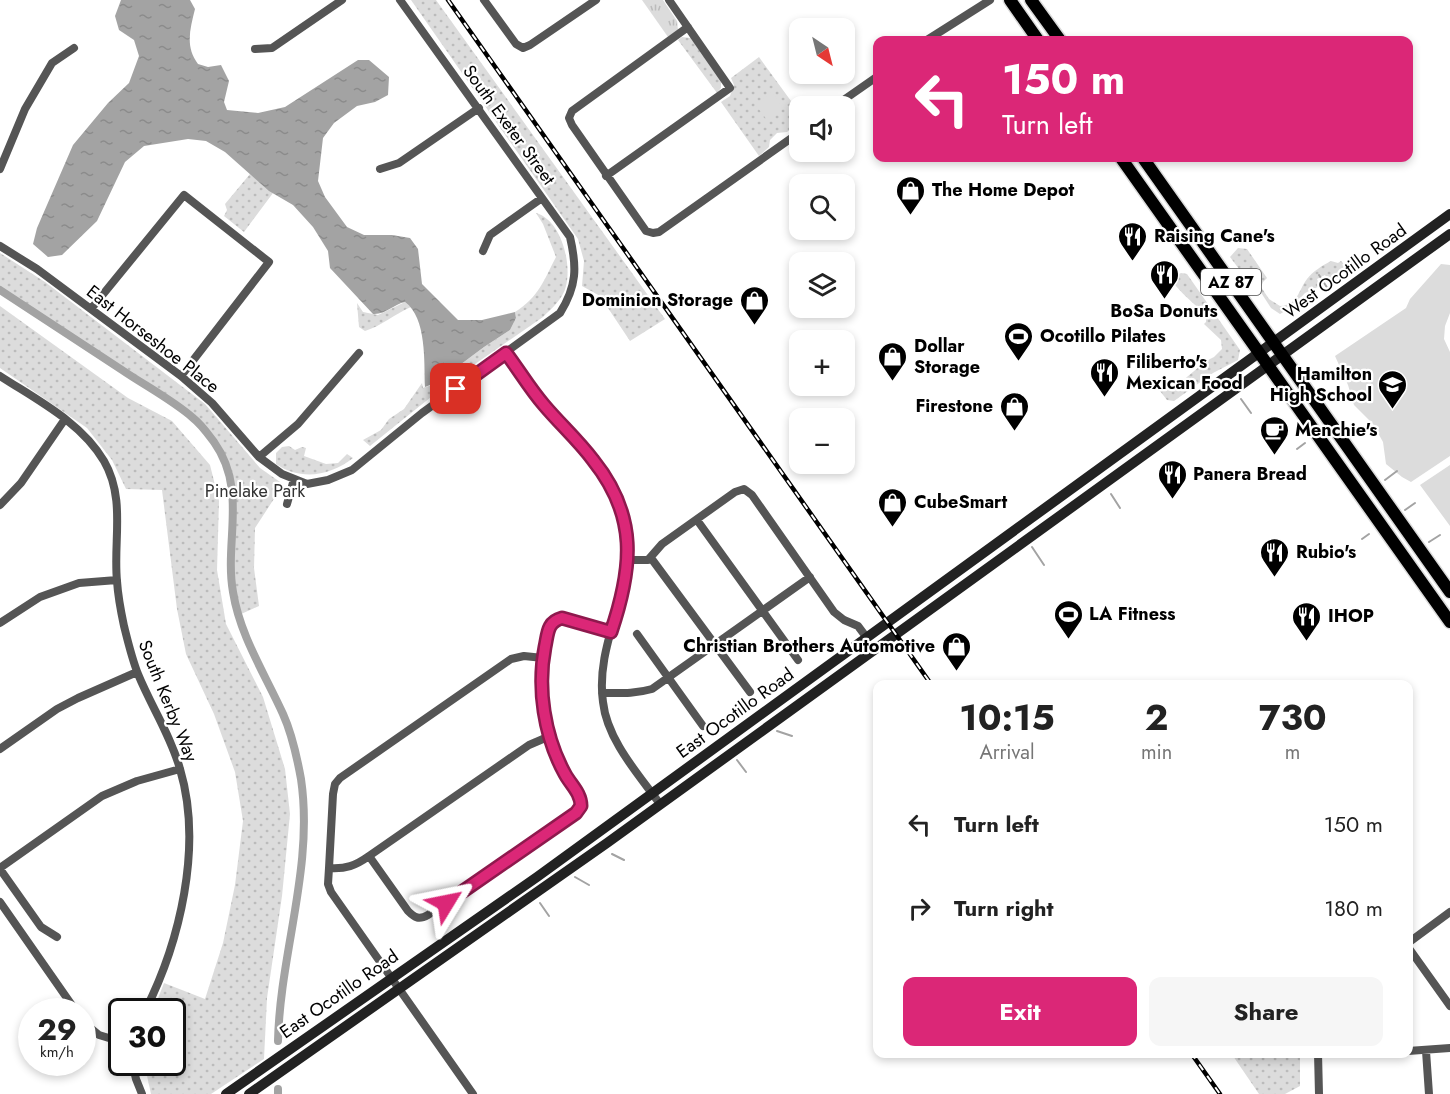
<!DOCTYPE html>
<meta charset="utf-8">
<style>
body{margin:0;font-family:Jost,sans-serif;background:#f6f6f6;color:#222;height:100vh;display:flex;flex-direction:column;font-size:22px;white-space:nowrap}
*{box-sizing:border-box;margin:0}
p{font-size:20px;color:#767676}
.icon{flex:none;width:33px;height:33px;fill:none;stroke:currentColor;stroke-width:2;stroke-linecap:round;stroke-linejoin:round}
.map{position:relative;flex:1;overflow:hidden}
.sheet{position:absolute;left:873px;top:680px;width:540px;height:378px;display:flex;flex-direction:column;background:#fff;border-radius:12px;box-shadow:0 3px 9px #0003}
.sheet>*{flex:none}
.guide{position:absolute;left:873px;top:36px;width:540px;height:126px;border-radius:12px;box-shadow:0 3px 9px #0003;background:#db2777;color:#fff;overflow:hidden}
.needle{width:39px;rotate:145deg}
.buttons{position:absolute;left:789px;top:18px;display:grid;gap:12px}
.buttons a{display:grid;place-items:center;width:66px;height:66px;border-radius:12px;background:#fff;box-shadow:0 3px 9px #0003;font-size:30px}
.speed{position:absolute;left:18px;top:998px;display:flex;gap:12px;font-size:30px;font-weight:700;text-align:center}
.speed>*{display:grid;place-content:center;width:78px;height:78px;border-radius:50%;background:#fff;box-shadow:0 3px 9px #0003;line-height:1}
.speed small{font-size:15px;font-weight:400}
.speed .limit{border:3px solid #111;border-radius:9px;background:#fff;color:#111}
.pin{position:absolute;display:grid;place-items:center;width:51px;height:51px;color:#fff;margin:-26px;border-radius:12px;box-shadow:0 3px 9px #0006}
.me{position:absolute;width:66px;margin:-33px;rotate:55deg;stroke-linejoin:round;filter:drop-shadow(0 0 4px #0008)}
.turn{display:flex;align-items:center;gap:21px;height:126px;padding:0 30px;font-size:27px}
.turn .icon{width:78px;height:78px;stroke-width:2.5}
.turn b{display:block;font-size:42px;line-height:51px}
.eta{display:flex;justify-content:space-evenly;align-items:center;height:102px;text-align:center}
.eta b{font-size:36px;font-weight:700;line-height:42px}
.cta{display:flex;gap:12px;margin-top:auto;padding:12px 30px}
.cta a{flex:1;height:69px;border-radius:12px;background:#db2777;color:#fff;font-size:24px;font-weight:700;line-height:69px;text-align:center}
.cta a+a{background:#f6f6f6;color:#222}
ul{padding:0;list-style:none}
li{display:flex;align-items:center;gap:18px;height:84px;padding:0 30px}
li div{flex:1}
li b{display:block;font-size:22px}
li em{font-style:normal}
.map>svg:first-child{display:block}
.grass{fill:url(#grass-tufts)}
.park{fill:url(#park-dots)}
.garden{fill:#dcdcdc}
.water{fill:url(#water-ripples)}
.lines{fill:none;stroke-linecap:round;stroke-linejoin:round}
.stream{stroke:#a3a3a3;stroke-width:2}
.canal{stroke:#a3a3a3;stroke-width:8}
.primary-casing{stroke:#dbdbdb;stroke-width:15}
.street{stroke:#555;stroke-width:8}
.secondary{stroke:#222;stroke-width:10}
.primary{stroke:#000;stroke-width:12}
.rail-casing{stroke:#000;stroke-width:4.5}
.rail{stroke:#fff;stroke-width:2;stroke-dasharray:7;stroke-linecap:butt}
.route-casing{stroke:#8e194d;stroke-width:15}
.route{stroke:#db2777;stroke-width:10}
.labels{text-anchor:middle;stroke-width:4.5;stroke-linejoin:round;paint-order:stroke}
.shield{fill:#fff;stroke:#4c4c4c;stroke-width:1.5}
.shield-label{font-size:16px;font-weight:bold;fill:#000}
.street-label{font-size:18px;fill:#000;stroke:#fff}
.poi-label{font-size:18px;font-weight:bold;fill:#000;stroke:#fff;text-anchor:start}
.park-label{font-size:18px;fill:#333;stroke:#fff}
</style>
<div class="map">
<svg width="1450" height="1094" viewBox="0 0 1450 1094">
<defs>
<pattern id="grass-tufts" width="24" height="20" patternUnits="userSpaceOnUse" patternTransform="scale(1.5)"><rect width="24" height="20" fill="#dcdcdc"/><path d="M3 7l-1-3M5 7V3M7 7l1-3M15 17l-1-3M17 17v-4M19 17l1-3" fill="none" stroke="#bbb"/></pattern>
<pattern id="park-dots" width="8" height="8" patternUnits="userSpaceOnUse" patternTransform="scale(1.5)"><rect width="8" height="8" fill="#dcdcdc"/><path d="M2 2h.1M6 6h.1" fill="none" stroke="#bbb" stroke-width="1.8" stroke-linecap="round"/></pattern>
<pattern id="water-ripples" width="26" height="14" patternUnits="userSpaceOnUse" patternTransform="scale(1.5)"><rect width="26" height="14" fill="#a3a3a3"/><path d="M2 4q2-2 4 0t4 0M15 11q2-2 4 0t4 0" fill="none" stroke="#8b8b8b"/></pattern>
</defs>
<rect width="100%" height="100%" fill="#fff"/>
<path class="grass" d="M642 0H663L677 21 678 30 668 37Z"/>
<path class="park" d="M411 0H436L665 319 630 341 600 296 582 286 584 261 578 239Z
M682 37 691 38 721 80V88L717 93 678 40Z
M759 57 799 112V122L787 132 777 133 770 140 769 147 759 156 721 102 730 96 734 85 731 78Z
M250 174 273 193 244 232 224 216 227 210 225 204Z
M536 213C561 220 572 263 566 286 563 299 552 308 543 317L439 389 437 382 484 347 510 330 516 318 515 312C539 297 544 280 556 257L543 224Z
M1238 248 1247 249 1267 278 1263 282 1261 287 1269 299 1280 306C1298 305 1298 291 1307 279 1312 272 1323 265 1331 261L1338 263 1341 261 1346 266 1345 269 1328 280 1325 275 1317 279 1320 286 1305 293 1292 307 1280 314 1271 308 1258 288 1251 285 1230 257Z
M0 253 45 282 205 404 260 468 280 482 281 488 255 528 254 568 259 606 239 615C230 578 234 555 235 519 237 465 215 433 174 403L0 288Z
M1181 273 1187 274 1240 350 1238 360 1213 373 1174 401 1167 400 1160 391 1181 382 1206 361 1214 357 1222 349 1221 340 1204 324 1206 322V315C1193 303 1181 293 1170 279Z
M405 302 411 307C395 314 381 326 365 331L359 327 357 303 363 312 378 315Z
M0 306 128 398 172 421 210 465 219 501 217 570 226 624 263 697 285 769 290 814 282 896 267 998 264 1059 211 1094H151L144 1062H172V1011H153L164 983 205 999 223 943 235 885 243 821 235 772 214 714 186 654 177 609 162 490 126 489 112 460 87 428 0 368Z
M422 383 423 388 432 385 436 393 370 446 363 440 381 430 389 419 404 409Z
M289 446 295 450 302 447 306 448 304 456 326 464 338 463 347 454 353 458C330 476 301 481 276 464V453L282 447Z
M1231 1053H1300V1086L1285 1094H1259Z"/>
<path class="garden" d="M772 92 783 108 767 120 755 104Z
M1441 264 1450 265V313L1445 326 1444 339 1450 352V456L1411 482 1402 477 1386 464 1383 442 1373 424 1354 405 1348 385 1335 356 1406 308 1410 299Z
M1450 465V526L1420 485Z"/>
<path class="water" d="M121 0H190L195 9C190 29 185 47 198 64L208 67 221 65 229 81 224 102 227 110 258 113 285 107 358 60H369L389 77 388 95 375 102 357 106 334 123 323 138 318 181 325 197 347 227 364 235H392L410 238 418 249 422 284 458 320H482L515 312 516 318 510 330 484 347 437 382 425 387C424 362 427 318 405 302 394 304 385 315 373 314L330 268 328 251 313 227 293 205 269 191 225 152 206 141 188 139 144 146 125 162 97 221 62 255 48 257 33 244 37 228 73 145 108 103 129 83 139 56 134 40 119 30 115 16Z"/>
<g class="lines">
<path class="stream" d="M1319 275 1328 289
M1241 399 1251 413
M1297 449 1305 443
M1385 480 1397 471
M1111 494 1120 508
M1405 510 1415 503
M1362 539 1369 534
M1429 542 1440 535
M1032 547 1044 565
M777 731 792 736
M737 760 746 772
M612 854 624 860
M575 877 589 885
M540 903 549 916"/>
<path class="canal" d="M0 290C41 317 81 343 122 370 144 385 174 401 193 418 201 424 208 434 214 442 248 490 224 541 233 592 240 636 265 674 283 714 292 734 297 757 301 779 314 867 280 953 278 1041
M278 1089V1094"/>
<defs>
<path id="primary" d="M1010 0 1038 40
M1031 0 1060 40
M1121 158 1450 622
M1143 158 1450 592"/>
</defs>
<use href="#primary" class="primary-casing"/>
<path class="street" d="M484 0 516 44 523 48 530 45 596 0
M688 27 572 111 569 118 572 125 646 231 653 233 659 232 800 132
M927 40 990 0
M255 49 272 48 342 0
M835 106 878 76
M0 169 25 109 52 63 74 48
M380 169 399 163 479 108
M606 176 730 88 669 0
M0 246 37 269 181 376 212 403 259 457 282 474 307 484 328 480 352 470 422 413 560 313C577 286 577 267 570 237L400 0
M483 251 490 235 542 198
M91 309 184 195 269 262 181 376
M506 353C519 370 530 388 544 405 574 441 612 472 624 519 641 582 594 639 603 702 607 740 639 775 660 804
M0 376C37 400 81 422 104 461 126 499 113 541 117 581 118 596 121 612 124 626 128 642 132 659 138 674 151 706 171 736 180 769 203 846 180 942 145 1011
M259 457 298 424 359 353
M287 504 294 479
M0 505 21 483 65 419
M697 520 798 660
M651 558 750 692
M627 560H648L662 544 735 492 744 489 752 495 834 612 844 620 858 626 867 638
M0 623 40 597 79 583 117 580
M637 634 703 726
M602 693C619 693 635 694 652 689L810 577
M550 736 529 745 369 856 408 911C415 918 419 920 428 915L576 813 581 806C581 792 569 782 563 769 546 730 537 689 545 647 548 633 547 622 562 618L611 632
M0 749 57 709 78 698 137 672
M369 856C355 866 346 869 329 868L328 884 331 892 473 1094
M0 868 102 796 137 781 180 769
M329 868 333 794 335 784 340 778 511 659 524 656 543 658
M0 869 41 927 57 937
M0 902 76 1011
M1408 943 1450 912
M1408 947 1450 1006
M82 1021 99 1035 122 1042
M1408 1051 1450 1048
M1426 1051 1429 1094
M1318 1053 1319 1094
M132 1062 136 1079 142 1094"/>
<path class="secondary" d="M226 1094 537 877 1450 214
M249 1094 607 843 1450 234"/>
<use href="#primary" class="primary"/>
<defs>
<path id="rail" d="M448 0 931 684
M1191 1053 1220 1094"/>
</defs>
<use href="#rail" class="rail-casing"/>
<use href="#rail" class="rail"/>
</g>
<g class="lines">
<defs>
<path id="route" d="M446 903 576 813 581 806C581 793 571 785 565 774 544 736 537 688 545 647 548 633 547 622 562 618L611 632C633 567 638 516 593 460 578 440 560 424 544 405 530 389 519 370 506 353L456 389"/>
</defs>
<use href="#route" class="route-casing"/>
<use href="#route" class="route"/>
</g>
<defs>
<symbol id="shop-pin" viewBox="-11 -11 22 30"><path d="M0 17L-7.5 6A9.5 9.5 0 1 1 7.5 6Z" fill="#000" stroke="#fff"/><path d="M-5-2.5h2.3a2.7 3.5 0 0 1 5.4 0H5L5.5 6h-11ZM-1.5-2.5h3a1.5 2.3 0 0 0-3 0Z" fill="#fff"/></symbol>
<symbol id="restaurant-pin" viewBox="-11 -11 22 30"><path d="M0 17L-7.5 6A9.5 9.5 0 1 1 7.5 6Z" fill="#000" stroke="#fff"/><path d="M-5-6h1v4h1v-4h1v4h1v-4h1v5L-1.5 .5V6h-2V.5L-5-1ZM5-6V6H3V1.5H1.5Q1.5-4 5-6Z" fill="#fff"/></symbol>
<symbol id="stadium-pin" viewBox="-11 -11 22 30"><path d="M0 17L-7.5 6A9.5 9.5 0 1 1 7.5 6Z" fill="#000" stroke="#fff"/><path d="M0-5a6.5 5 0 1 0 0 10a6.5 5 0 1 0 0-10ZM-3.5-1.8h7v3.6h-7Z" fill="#fff"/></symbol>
<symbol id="school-pin" viewBox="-11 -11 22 30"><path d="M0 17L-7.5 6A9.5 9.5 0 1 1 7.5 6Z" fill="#000" stroke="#fff"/><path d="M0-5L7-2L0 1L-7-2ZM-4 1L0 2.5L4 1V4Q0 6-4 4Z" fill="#fff"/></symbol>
<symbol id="cafe-pin" viewBox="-11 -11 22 30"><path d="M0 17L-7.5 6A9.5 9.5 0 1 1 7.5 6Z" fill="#000" stroke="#fff"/><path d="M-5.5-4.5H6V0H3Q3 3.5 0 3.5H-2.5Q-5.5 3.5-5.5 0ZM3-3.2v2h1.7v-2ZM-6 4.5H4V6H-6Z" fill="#fff"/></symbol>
</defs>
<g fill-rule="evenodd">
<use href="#shop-pin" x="894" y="174" width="33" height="45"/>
<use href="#restaurant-pin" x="1116" y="220" width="33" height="45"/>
<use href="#restaurant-pin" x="1148" y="258" width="33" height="45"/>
<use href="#shop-pin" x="738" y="284" width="33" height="45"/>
<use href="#stadium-pin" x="1002" y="320" width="33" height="45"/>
<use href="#shop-pin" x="876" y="340" width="33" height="45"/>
<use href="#restaurant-pin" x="1088" y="356" width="33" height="45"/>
<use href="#school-pin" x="1376" y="368" width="33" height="45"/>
<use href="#shop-pin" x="998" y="390" width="33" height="45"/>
<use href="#cafe-pin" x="1258" y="414" width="33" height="45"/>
<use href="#restaurant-pin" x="1156" y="458" width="33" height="45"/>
<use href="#shop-pin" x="876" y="486" width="33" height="45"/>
<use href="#restaurant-pin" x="1258" y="536" width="33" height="45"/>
<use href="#stadium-pin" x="1052" y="598" width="33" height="45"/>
<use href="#restaurant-pin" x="1290" y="600" width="33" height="45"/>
<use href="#shop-pin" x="940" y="630" width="33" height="45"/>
</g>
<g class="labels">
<rect class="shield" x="1201" y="269" width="60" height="26" rx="4.5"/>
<g class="shield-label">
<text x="1231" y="288">AZ 87</text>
</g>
<g class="street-label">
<text transform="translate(509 125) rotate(54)" y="6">South Exeter Street</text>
<text transform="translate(1345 271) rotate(-36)" y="6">West Ocotillo Road</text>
<text transform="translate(153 339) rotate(38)" y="6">East Horseshoe Place</text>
<text transform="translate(168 701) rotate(68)" y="6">South Kerby Way</text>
<text transform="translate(735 713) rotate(-36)" y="6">East Ocotillo Road</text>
<text transform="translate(339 994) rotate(-35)" y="6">East Ocotillo Road</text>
</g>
<g class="poi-label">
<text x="932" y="196">The Home Depot</text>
<text x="1154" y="242">Raising Cane's</text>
<text x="733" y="306" text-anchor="end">Dominion Storage</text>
<text x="1164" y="317" text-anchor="middle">BoSa Donuts</text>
<text x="1040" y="342">Ocotillo Pilates</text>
<text x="914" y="352">Dollar<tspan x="914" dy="21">Storage</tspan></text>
<text x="1126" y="368">Filiberto's<tspan x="1126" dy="21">Mexican Food</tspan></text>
<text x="1372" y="380" text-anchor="end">Hamilton<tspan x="1372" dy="21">High School</tspan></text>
<text x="993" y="412" text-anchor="end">Firestone</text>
<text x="1295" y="436">Menchie's</text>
<text x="1193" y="480">Panera Bread</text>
<text x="914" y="508">CubeSmart</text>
<text x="1296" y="558">Rubio's</text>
<text x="1089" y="620">LA Fitness</text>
<text x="1328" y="622">IHOP</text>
<text x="935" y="652" text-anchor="end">Christian Brothers Automotive</text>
</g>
<g class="park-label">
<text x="255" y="497">Pinelake Park</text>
</g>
</g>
</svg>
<div class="buttons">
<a><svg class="needle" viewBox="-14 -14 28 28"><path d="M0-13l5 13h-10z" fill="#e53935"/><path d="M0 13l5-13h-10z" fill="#767676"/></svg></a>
<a><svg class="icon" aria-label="sound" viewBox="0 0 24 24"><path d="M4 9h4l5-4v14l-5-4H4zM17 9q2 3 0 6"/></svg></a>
<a><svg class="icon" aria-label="search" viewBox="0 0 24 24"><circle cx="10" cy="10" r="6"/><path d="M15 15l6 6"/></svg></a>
<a><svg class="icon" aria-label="layers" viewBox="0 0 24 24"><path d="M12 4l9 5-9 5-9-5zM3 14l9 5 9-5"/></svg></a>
<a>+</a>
<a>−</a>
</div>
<div class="speed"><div>29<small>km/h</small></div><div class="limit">30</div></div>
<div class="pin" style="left:456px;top:389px;background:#d93025"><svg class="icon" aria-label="arrive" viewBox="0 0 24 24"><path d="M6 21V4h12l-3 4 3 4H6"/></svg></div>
<svg class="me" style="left:446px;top:903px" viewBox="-20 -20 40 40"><path d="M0-17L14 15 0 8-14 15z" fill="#db2777" stroke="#fff" stroke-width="4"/></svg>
<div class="guide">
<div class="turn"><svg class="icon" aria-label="left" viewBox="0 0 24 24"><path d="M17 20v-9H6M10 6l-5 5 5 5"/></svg><div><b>150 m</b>Turn left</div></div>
</div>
<section class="sheet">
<div class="eta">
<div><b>10:15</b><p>Arrival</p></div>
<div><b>2</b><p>min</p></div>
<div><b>730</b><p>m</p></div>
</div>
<ul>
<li><svg class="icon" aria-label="left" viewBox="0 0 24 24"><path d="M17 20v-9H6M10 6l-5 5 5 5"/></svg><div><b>Turn left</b></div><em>150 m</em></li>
<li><svg class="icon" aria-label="right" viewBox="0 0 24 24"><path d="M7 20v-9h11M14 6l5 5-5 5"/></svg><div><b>Turn right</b></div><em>180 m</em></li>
</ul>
<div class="cta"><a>Exit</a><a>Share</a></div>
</section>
</div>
